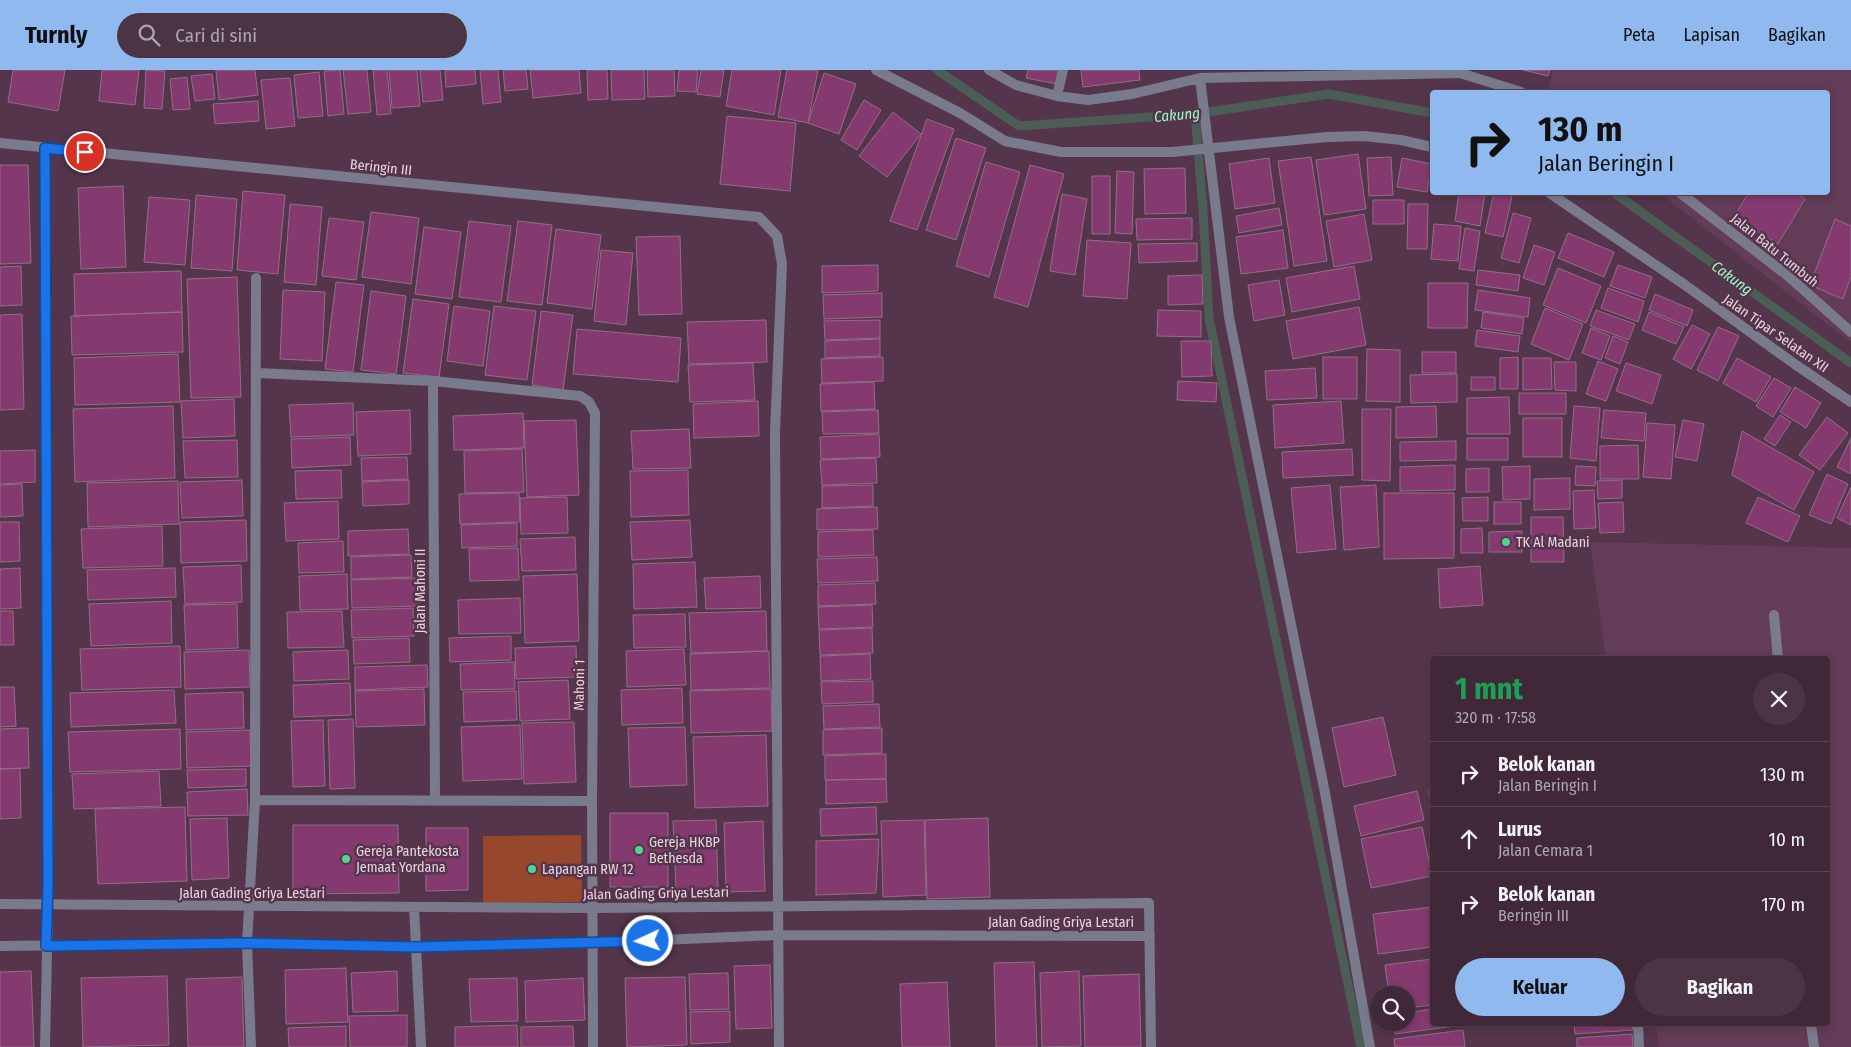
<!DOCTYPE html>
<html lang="id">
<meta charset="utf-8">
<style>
body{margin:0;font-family:"Fira Sans Condensed",sans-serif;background:#4b3443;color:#f1f3f6;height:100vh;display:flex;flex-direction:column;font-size:19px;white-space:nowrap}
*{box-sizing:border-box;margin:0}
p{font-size:16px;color:#aea6ae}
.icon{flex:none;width:28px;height:28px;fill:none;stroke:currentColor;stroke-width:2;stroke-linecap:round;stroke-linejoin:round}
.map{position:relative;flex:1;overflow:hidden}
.drawer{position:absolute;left:1430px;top:586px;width:400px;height:370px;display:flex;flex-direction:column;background:#402838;border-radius:5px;box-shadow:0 2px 8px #0003,0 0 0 1px #594453}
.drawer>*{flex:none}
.top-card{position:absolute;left:1430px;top:20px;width:400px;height:105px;border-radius:5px;box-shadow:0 2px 8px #0003,0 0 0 1px #594453;background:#90b9f0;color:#111;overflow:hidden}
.controls{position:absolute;left:1370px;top:916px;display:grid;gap:10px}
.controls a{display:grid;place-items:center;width:45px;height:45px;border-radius:50%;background:#402838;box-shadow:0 2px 8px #0003,0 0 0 1px #594453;font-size:25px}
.pin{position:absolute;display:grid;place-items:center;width:42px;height:42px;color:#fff;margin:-21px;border:2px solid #fff;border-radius:50%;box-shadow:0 1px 5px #0007}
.me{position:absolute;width:55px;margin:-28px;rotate:267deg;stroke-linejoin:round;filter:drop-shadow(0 0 4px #0008)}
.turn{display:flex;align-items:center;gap:18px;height:105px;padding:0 25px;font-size:22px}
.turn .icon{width:65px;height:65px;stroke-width:2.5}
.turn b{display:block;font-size:35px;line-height:42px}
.round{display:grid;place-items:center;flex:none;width:52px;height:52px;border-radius:26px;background:#4b3443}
.summary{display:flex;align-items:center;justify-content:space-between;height:85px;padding:0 25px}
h1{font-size:30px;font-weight:700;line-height:38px;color:#1e9e55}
.button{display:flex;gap:10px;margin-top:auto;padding:10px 25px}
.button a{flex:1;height:58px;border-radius:30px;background:#90b9f0;color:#111;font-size:20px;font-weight:700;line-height:58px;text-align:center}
.button a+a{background:#4b3443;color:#f1f3f6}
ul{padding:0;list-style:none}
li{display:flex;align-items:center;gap:15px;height:65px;padding:0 25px;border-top:1px solid #594453}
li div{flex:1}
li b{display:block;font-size:19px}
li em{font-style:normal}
header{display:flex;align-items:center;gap:30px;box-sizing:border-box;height:70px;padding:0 25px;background:#90b9f0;color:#111}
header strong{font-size:24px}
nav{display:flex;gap:28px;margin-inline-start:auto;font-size:18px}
.search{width:350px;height:45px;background:#4b3443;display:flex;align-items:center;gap:12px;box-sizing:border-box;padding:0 18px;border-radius:28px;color:#aea6ae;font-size:19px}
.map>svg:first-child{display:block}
.built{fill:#633c57}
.green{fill:#97472c}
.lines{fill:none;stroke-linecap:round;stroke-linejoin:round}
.stream{stroke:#4c5d56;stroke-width:9}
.building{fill:#843a6f;stroke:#936e87}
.lane{stroke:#797b8c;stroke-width:10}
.street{stroke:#797b8c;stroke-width:10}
.route-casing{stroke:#114b97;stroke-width:12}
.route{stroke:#1a73e8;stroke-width:9}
.poi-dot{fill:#54d396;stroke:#55354b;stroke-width:2}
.labels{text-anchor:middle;stroke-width:5;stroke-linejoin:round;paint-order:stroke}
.street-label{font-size:14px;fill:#e9d4e1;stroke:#55354b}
.poi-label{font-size:14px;fill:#e9d4e1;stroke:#55354b;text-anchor:start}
.water-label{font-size:15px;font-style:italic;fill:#97fcc6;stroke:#55354b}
</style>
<header>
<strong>Turnly</strong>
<div class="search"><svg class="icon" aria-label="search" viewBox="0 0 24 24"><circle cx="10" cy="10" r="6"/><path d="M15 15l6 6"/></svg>Cari di sini</div>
<nav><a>Peta</a><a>Lapisan</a><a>Bagikan</a></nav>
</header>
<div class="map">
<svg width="1851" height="977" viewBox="0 0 1851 977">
<rect width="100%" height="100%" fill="#55354b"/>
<path class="built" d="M1553 0H1851V273L1660 123 1828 122V22H1547Z
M1590 472 1851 478V977H1659L1656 954H1828V589H1606Z"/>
<path class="green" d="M581 765 582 832 483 833V766Z"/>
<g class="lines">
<path class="stream" d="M937 0 1019 56 1195 44 1329 24 1432 43
M1195 44 1203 140 1209 248 1361 977
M1613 122 1851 293"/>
</g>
<path class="building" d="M13 0H65L58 41 8 32Z
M102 0H139L135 35 99 31Z
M146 0 165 1 162 39 144 38Z
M216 0H255L258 25 219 30Z
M340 0 344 44 328 46 324 1Z
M343 0H367L371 42 348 44Z
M373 0H387L391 44 377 45Z
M389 0H417L420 36 392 38Z
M420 0H440L443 30 423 32Z
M445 0H475L476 14 446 17Z
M480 0H498L501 32 483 34Z
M503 0H526L528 19 505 21Z
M530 0H579L581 23 533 28Z
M587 0H607L608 29 588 30Z
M611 0H644L645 29 612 30Z
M647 0H674L675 26 648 27Z
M679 0H698L696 22 677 21Z
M701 0H724L720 27 697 24Z
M732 0H781L774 45 726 36Z
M787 0H818L808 53 778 47Z
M1028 0H1060L1057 14 1026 8Z
M1081 0H1139L1140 10 1083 17Z
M1523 0H1550L1548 6Z
M319 2 323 46 298 48 294 5Z
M824 3 856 14 839 64 808 53Z
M212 4 215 29 195 31 191 6Z
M187 7 190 39 173 40 170 9Z
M290 8 295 56 266 59 261 10Z
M864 30 881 40 857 80 841 70Z
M258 31 259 51 215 54 213 34Z
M893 42 921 64 887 107 859 86Z
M727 46 796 53 790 121 720 114Z
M927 49 954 59 917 160 890 151Z
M956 68 986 78 956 170 926 160Z
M1358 84 1366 139 1324 145 1316 90Z
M1311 87 1327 191 1294 196 1278 91Z
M1391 87 1393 125 1369 126 1367 88Z
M1269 88 1275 133 1235 139 1229 94Z
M1402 88 1432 94 1427 122 1397 117Z
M986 92 1020 102 989 207 956 196Z
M0 95H28L31 193 0 194Z
M1030 95 1064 104 1028 237 994 227Z
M1185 98 1186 143 1145 144 1144 99Z
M1117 101 1134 102 1132 164 1115 163Z
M1092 106H1110V164H1092Z
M123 116 126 197 81 199 78 118Z
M243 121 285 125 278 204 237 200Z
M1459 122H1485L1480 156 1455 151Z
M1494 122 1512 126 1503 167 1485 163Z
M1749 122H1795L1805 129 1778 174 1734 147Z
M1062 124 1087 129 1075 205 1050 201Z
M196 125 237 129 232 201 191 198Z
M149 127 190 130 185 195 144 192Z
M1373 130H1404V154H1373Z
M290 134 322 137 316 215 284 212Z
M1408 134H1428L1427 179H1407Z
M1279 138 1282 155 1239 163 1236 146Z
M371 142 419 148 411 214 362 207Z
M1513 143 1531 148 1519 193 1501 188Z
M1364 144 1372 190 1334 197 1326 151Z
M329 148 364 152 356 210 322 206Z
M1192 148V169L1137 170 1136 149Z
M1835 149 1851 156V206L1843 229 1810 215Z
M469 151 511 156 501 232 459 227Z
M518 151 552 155 542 235 507 231Z
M1434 154 1461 156 1458 191 1431 189Z
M424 157 461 162 452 229 415 224Z
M1465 158 1480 161 1474 201 1459 199Z
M556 159 601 165 592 239 547 233Z
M1283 160 1288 198 1241 204 1236 167Z
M1568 163 1614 182 1604 207 1558 188Z
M680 166 682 244 639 245 636 167Z
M1087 170 1131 173 1127 229 1083 226Z
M1197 173V191L1139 193 1138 174Z
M1534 175 1555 182 1544 215 1523 208Z
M601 180 633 183 626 255 594 251Z
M878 195V221L822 223V196Z
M1618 195 1652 207 1645 228 1610 216Z
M21 196 22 235 0 236V197Z
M1354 196 1360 229 1292 242 1286 208Z
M1558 198 1601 216 1586 253 1543 235Z
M1478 200 1520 205 1518 221 1476 215Z
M181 201 182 242 75 246 74 204Z
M1202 205 1203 234 1168 235V206Z
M237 207 241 327 191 328 187 209Z
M1279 210 1285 245 1254 251 1248 215Z
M336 212 364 215 353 302 325 299Z
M1428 213H1468L1467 258H1428Z
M1608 218 1644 231 1638 252 1601 238Z
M283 220 325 222 322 291 280 289Z
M1478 220 1530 228 1528 247 1475 240Z
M371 221 406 226 396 304 361 300Z
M882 223V247L824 249 823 225Z
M1655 224 1693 240 1687 256 1649 240Z
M413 229 449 234 439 307 403 303Z
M454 236 490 241 483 296 447 291Z
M494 236 536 241 527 310 485 305Z
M1359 237 1366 275 1293 289 1286 251Z
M1545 238 1583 254 1569 290 1531 274Z
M1158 240 1201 241V267L1157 266Z
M1596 240 1635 254 1629 270 1590 256Z
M541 241 573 245 563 320 532 315Z
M182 242 183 282 72 285 71 246Z
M1483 242 1524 248 1522 264 1481 258Z
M1649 242 1684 257 1676 274 1642 260Z
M22 244 24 339 0 340V245Z
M766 250 767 292 689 294 687 252Z
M880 250V268L825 270 824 251Z
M1692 255 1710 264 1691 299 1673 289Z
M1718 257 1739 266 1718 311 1697 300Z
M1591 258 1610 266 1601 290 1582 283Z
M577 259 681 268 678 312 573 304Z
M1477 260 1520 266 1518 282 1475 276Z
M1613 266 1628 272 1620 294 1605 288Z
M880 269V286L825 288V271Z
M1181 271H1211L1212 306 1182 307Z
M1367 279 1400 280V332L1366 331Z
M1422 282H1456V303H1422Z
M178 284 180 332 75 335 74 288Z
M883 287V311L822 313 821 289Z
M1323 287H1357V329H1323Z
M1518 287V319H1500V288Z
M1523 288H1551L1552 319 1523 320Z
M1737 288 1771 307 1756 332 1723 313Z
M1598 291 1618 299 1606 331 1586 324Z
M1554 292H1576V321L1555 320Z
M753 293 755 330 690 332 688 295Z
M1626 293 1661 305 1652 334 1616 321Z
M1315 298 1317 328 1267 330 1265 301Z
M1457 304V332L1411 333 1410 305Z
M1471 307H1495V320H1471Z
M1774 308 1791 318 1773 347 1756 336Z
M1178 311 1217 313 1216 332 1177 330Z
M874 312 875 339 821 341 820 314Z
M1795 317 1821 333 1806 358 1780 342Z
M1519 323H1566V344H1519Z
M1509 327 1510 364H1467V328Z
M234 329 235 366 183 368 181 331Z
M758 331 759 366 694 368 693 334Z
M1341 331 1344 373 1275 378 1273 335Z
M353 333 354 365 291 367 289 335Z
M173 336 175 408 75 412 73 339Z
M1436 336 1437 367 1396 368V337Z
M1574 336 1600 338 1596 391 1570 388Z
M1362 339H1391L1390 411 1362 410Z
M410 340 411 384 358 386 356 342Z
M878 340 879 363 823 364 822 342Z
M1604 340 1646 343 1644 371 1601 368Z
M523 343 524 378 454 380 453 346Z
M1780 345 1791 352 1775 376 1764 369Z
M1827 347 1848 363 1820 400 1799 385Z
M1523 348H1562V387H1523Z
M576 350 579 425 527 427 524 351Z
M1683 350 1704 354 1697 391 1675 387Z
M1647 353 1675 355 1671 409 1643 407Z
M689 359 691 398 633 399 631 361Z
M1742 361 1814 402 1794 440 1732 405Z
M879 364 880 387 821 389 820 367Z
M350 367 351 395 292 398 291 369Z
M1467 368H1508V390H1467Z
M1851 368V404L1837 397Z
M237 370 238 407 185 408 183 371Z
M1456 371V390L1400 391V372Z
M1638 375 1639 409H1600V376Z
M522 379 524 422 465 423 464 381Z
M1352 379 1353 405 1283 408 1282 382Z
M35 380V412L0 414V381Z
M407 387 408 409 362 411 361 388Z
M876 388 877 413 822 415 820 390Z
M1455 395V420L1400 421V397Z
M1530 396V429L1503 430 1502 397Z
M1576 396 1596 397 1595 416 1575 415Z
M1489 398V422H1466V399Z
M341 400 342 428 296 429 295 401Z
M688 400 689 445 631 447 630 401Z
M1827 404 1848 414 1831 454 1809 445Z
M1570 408V439L1534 440V409Z
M242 410 243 446 182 448 180 412Z
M409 410V434L363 436 362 412Z
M1622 410V428L1598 429 1597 411Z
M178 411 179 454 88 457 87 413Z
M22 414 23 446 0 447V415Z
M873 415V436L822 438V416Z
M1330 415 1336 479 1297 483 1291 418Z
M1376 415 1379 477 1344 480 1340 417Z
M1851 417V455L1837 448Z
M1594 420 1596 458 1574 459 1573 421Z
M519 423 520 452 460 454 459 424Z
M1384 423H1454V488L1384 489Z
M567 427 568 463 521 464 520 428Z
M1488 427V451H1463L1462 428Z
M1758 427 1800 446 1788 472 1746 453Z
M338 431 339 469 286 471 284 433Z
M1494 432H1521V454H1494Z
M1623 432 1624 462 1600 463 1598 433Z
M877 437 878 459 817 460V439Z
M1531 447H1563L1564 492H1531Z
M246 450 247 491 181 493 180 452Z
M690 450 692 487 632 490 630 452Z
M0 452H19L20 491 0 492Z
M517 453V476L462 478 461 455Z
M162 456 163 496 83 498 81 459Z
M1482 458 1483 483H1461V459Z
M408 459 409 484 348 486V461Z
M873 460 874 485 818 487V462Z
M1522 461V482H1489V462Z
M575 467 576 500 522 501 520 469Z
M343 471 344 502 299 503 298 473Z
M518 478 519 510 470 511 469 479Z
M411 485 412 507 351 509V487Z
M877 487 878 511 818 513 817 489Z
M695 492 697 537 634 539 633 494Z
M241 495 242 532 185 534 183 497Z
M1480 496 1483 535 1440 538 1438 499Z
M20 498 21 538 0 539V499Z
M175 498 176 527 88 530 87 500Z
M347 504 348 539 300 540 299 506Z
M577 504 579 571 525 573 523 506Z
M760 506 761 538 706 539 704 508Z
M418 508 419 536 352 538 351 510Z
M875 513 876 534 818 536V515Z
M520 528 521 563 459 564 458 530Z
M171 531 172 573 91 576 89 534Z
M237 534 238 578 186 580 184 535Z
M872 535 873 557 819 559 818 537Z
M413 538 414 566 352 568 351 540Z
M0 541H13L14 575H0Z
M342 541 344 577 288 578 287 542Z
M766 541 767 581 691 583 689 543Z
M685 544 686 577 634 578 633 545Z
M872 558 873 583 820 585 819 560Z
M511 566V590L450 592 449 568Z
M409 568 410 592 354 594 353 570Z
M180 576 181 617 82 620 80 579Z
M576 576 577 607 516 609 515 578Z
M684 579 686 615 627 617 626 581Z
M249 580 250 617 185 619 184 582Z
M348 580 349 609 294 611 293 582Z
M769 581 770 618 691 620 690 584Z
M870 584 871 609 821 611 820 586Z
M514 592 515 619 461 620 460 594Z
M427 595 428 617 355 620V597Z
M568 610 570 649 520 651 518 612Z
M873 611V632L822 634 821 612Z
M350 613 351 645 294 647 293 615Z
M0 617H14L16 656 0 657Z
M682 618 683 653 622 655 621 620Z
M424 619 425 655 356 657 355 621Z
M771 619 772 661 691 663 690 621Z
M174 620 176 653 71 657 70 623Z
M516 621 517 650 464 652 463 622Z
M243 622 244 658 186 660 185 624Z
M879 634 880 657 824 659 823 636Z
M1383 647 1396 705 1344 717 1332 658Z
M353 649 355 718 330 719 328 650Z
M323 650 325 716 293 717 291 651Z
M574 652 576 712 524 714 522 653Z
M520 655 522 709 463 711 461 657Z
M685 657 687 715 630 717 628 658Z
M28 658 29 698 0 699V659Z
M882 658V683L823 685V660Z
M180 659 181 699 70 702 68 662Z
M250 660 251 696 187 698 186 662Z
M766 665 768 736 695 738 693 667Z
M886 684V709L825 710V686Z
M20 698 21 748 0 749V699Z
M246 699V716L188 718 187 700Z
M159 701 161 736 74 739 72 704Z
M886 709 887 732 826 734V710Z
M247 719 248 745 188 746 187 722Z
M1429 720H1432V753H1431Z
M1417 721 1424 750 1361 766 1354 736Z
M185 737 187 811 98 814 95 739Z
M876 737 877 764 821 766 820 739Z
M610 743H668V817H610Z
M227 748 229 808 192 810 190 749Z
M988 748 990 827 927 829 925 750Z
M716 750 718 819 676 820 673 751Z
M924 750 926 825 883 827 881 751Z
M763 751 765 821 726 822 724 753Z
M293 755H398L399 823 293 824Z
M1422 757 1432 806 1371 818 1361 769Z
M426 758H468V820L426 821Z
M879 769 876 823 816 825V771Z
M1432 837V877L1378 884 1373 844Z
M1432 889V935L1406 938V925H1389L1385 895Z
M1034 892 1037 977H996L994 893Z
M770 895 772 958 736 959 734 896Z
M346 898 348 952 286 954 285 900Z
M31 901 34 977H0V902Z
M397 901 398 941 353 942 351 903Z
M1079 901 1081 976 1042 977 1040 903Z
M728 903 729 939 690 940 689 904Z
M1139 904 1141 977H1085L1083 906Z
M167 906 169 975 83 977 81 908Z
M242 907 244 977H188L186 909Z
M685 907 687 975 627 977 625 908Z
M517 908 518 951 471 952 469 909Z
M583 908 585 950 526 952 525 911Z
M947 912 950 977H902L900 914Z
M1432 939V954H1462V955L1395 964 1394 952H1406V943Z
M730 941V972L691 974 690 942Z
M407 945V977H350L349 946Z
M1574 954H1632L1633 960 1575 964Z
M517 955 518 977H455V957Z
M346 956V977H289L288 958Z
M573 956 574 977H521V957Z
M1463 960 1465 977H1395L1394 969Z
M1632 964 1633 977H1577V968Z"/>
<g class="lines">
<path class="lane" d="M1774 545 1778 589
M1811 954 1814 977"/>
<path class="street" d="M876 0 960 43 1005 71 1061 82H1172L1327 67 1364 66 1401 70 1432 77
M989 0 1016 15 1057 26 1088 30 1132 24 1200 8 1460 3 1521 22
M1200 8 1229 247 1325 723 1370 977
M1057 26 1063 0
M0 73 759 147 777 166 782 194 775 362 779 977
M1548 122 1685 215 1796 295 1851 332
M1679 122 1788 206 1851 262
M257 303 433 311 580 326 589 332 595 343 592 731 593 977
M433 311 435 730
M255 730 592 731
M0 834 593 838 1149 833 1151 977
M414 837 421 977
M0 876 247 873 416 877 593 873 778 865 1150 866
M1638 954 1639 977
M45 977 48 835 45 78
M251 977 247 873 255 730 256 208"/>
</g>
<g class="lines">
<defs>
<path id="route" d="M85 82 45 78 48 815 46 876 248 873 416 877 648 871"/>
</defs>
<use href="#route" class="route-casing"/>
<use href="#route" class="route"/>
</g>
<g class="poi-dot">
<circle cx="1506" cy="472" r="5"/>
<circle cx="639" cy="780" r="5"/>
<circle cx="346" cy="789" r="5"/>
<circle cx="532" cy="799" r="5"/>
</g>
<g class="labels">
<g class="street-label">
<text transform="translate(381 97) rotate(6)" y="5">Beringin III</text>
<text transform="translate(1775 180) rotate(39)" y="5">Jalan Batu Tumbuh</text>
<text transform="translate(1776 263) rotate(35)" y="5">Jalan Tipar Selatan XII</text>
<text transform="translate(420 521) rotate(-90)" y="5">Jalan Mahoni II</text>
<text transform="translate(579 615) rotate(-89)" y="5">Mahoni 1</text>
<text x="252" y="828">Jalan Gading Griya Lestari</text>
<text transform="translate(656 823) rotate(-1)" y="5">Jalan Gading Griya Lestari</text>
<text x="1061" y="857">Jalan Gading Griya Lestari</text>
</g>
<g class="poi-label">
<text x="1516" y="477">TK Al Madani</text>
<text x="649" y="777">Gereja HKBP<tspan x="649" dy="16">Bethesda</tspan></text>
<text x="356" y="786">Gereja Pantekosta<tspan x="356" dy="16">Jemaat Yordana</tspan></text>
<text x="542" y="804">Lapangan RW 12</text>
</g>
<g class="water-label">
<text transform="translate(1177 45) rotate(-5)" y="5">Cakung</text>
<text transform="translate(1732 208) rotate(36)" y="5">Cakung</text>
</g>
</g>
</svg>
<div class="controls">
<a><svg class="icon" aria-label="search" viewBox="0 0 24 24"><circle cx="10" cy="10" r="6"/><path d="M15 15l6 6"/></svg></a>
</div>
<div class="pin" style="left:85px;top:82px;background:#d93025"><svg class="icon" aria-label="arrive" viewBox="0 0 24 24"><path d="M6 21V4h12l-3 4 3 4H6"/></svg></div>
<svg class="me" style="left:648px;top:871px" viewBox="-20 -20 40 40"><circle r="17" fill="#1a73e8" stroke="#fff" stroke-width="3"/><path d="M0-11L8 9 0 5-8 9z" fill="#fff"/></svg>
<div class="top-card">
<div class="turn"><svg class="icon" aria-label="right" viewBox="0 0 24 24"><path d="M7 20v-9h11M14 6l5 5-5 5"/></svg><div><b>130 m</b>Jalan Beringin I</div></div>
</div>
<section class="drawer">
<div class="summary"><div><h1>1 mnt</h1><p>320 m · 17:58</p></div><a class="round"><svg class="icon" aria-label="close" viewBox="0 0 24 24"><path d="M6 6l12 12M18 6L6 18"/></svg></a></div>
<ul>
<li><svg class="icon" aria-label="right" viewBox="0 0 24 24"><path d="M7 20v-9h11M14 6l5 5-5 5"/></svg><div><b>Belok kanan</b><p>Jalan Beringin I</p></div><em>130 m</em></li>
<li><svg class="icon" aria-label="ahead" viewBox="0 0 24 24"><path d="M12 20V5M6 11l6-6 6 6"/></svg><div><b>Lurus</b><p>Jalan Cemara 1</p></div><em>10 m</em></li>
<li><svg class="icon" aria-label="right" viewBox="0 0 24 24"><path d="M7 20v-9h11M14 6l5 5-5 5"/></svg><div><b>Belok kanan</b><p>Beringin III</p></div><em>170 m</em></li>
</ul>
<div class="button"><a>Keluar</a><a>Bagikan</a></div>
</section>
</div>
